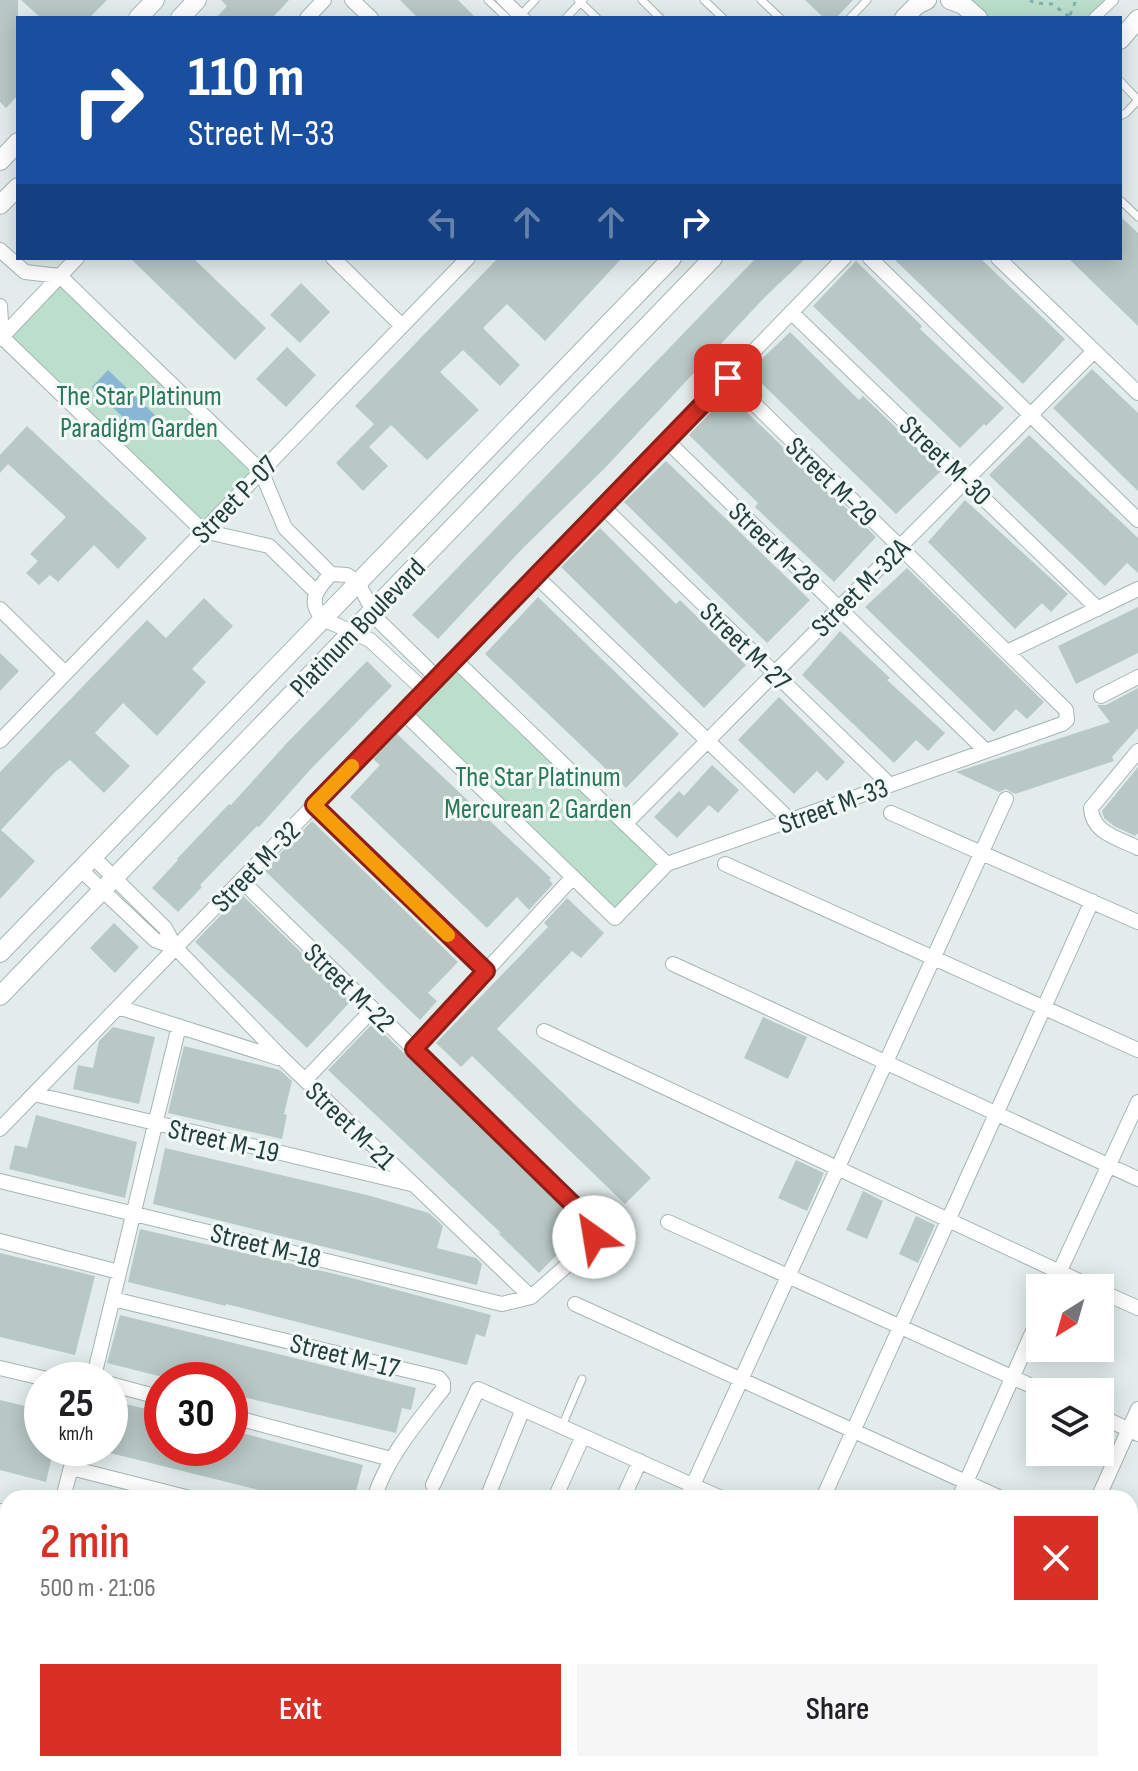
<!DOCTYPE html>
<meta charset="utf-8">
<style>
body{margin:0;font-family:"Sofia Sans Condensed",sans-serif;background:#f6f6f6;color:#202124;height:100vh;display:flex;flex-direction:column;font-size:30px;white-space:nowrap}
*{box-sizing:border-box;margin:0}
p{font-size:26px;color:#757577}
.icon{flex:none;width:44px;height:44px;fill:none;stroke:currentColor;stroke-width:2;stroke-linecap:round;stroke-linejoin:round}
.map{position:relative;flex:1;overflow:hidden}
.sheet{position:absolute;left:0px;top:1490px;width:1138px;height:282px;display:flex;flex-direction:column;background:#fff;border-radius:24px 24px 0 0;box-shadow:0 4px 20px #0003}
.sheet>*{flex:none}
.guide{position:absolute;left:16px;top:16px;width:1106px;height:244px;border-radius:0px;box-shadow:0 4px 20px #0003;background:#1a4fa0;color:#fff;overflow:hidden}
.needle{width:52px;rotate:217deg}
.tools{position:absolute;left:1026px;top:1274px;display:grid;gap:16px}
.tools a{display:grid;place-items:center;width:88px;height:88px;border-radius:0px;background:#fff;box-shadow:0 4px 20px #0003;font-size:40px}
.speed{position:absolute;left:24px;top:1362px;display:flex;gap:16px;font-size:40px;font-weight:700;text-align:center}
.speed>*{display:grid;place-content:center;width:104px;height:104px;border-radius:50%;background:#fff;box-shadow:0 4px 20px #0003;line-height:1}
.speed small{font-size:20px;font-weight:400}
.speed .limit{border:12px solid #d22;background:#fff;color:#111}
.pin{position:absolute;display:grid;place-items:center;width:68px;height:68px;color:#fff;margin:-34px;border-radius:16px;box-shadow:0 4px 12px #0006}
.me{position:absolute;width:88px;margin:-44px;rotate:328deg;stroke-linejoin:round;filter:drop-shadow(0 0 6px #0008)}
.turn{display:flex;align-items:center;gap:28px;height:168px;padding:0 40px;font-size:36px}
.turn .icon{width:104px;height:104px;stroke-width:2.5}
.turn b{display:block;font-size:56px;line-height:68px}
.lanes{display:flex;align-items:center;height:76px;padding:0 40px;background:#0003;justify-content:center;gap:40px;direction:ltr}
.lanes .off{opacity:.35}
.round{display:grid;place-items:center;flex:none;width:84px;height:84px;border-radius:0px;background:#f6f6f6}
.headline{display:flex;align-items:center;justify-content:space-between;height:136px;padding:0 40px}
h1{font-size:48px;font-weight:600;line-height:60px;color:#d93025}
.primary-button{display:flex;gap:16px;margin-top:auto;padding:16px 40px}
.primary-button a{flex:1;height:92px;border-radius:0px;background:#d93025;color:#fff;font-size:32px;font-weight:600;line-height:92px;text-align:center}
.primary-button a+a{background:#f6f6f6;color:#202124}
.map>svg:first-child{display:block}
.green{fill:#bbdfcc}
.water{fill:#89b7d3}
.building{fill:#b8c8c4}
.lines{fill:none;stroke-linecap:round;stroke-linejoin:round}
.service-casing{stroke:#a5b5b3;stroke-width:9}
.pedestrian-casing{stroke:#a5b5b3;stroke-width:12}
.minor-casing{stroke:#a5b5b3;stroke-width:16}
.tertiary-casing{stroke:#a5b5b3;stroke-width:20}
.path{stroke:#82b1ad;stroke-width:3;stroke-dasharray:4 6;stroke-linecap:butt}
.service{stroke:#fff;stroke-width:7}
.pedestrian{stroke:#fff;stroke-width:10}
.minor{stroke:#fff;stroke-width:14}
.tertiary{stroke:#fff;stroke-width:18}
.route-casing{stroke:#8d1f18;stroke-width:20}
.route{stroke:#d93025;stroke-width:14}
.slow{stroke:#f59e0b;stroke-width:14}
.labels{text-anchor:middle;stroke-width:6;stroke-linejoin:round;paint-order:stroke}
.park-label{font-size:28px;fill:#2b7759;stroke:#f3f9f7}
.street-label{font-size:28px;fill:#223f3d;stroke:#f3f9f7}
</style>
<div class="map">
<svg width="1138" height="1771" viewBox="0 0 1138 1771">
<rect width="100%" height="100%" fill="#e2edeb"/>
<path class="green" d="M967 0H1113L1094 18H978Z
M60 276 261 471 203 531 2 337Z
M455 660 667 864 615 918 404 713Z"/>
<path class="water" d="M108 370 157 417 140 434 92 387Z"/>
<path class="building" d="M0 0H18V95L6 108 0 102Z
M21 0H107L89 18H41Z
M221 0H289L272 18H216L227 6Z
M400 0H458L476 18H418Z
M805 0H853L836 18H824Z
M1120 216 1138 233V326L1068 258H1120Z
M130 258H193L266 328 235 360Z
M498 258H622L545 341 507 304 483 328 520 365 500 386 463 350 440 372 479 410 427 460 391 425 369 447 388 466 363 491 336 463 374 424 355 406Z
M756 258H806L763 299 604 469 523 548 438 639 412 615Z
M893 258H980L1065 339 1023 384Z
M856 261 922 326 920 329 1004 408 986 426 984 424 960 448 813 306Z
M301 283 330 312 300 343 270 315Z
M790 332 859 400 863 396 941 471 896 514 749 371Z
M287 347 316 375 286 407 256 379Z
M1092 369 1138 413V491L1053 408Z
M728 394 876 537 834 582 755 507 758 503 689 435Z
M27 426 147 538 118 569 94 545 58 582 50 575 39 585 26 573 38 561 30 554 66 517 8 464 0 473V455Z
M1029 435 1138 538V573L1127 563 1105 586 989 475Z
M666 461 810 600 767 643 624 502Z
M965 500 1068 594 1051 612 1042 603 1015 629 928 542Z
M600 528 676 604 680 600 746 665 704 708 561 567Z
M907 568 1044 702 1027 719 1016 709 994 732 865 607Z
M538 597 679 734 626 788 485 654Z
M204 598 233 626 192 669 206 682 157 736 123 703 95 733 130 766 104 793 70 760 55 772 1 830 35 861 0 899V772L147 620 166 638Z
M1138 607V653L1076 684 1058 646Z
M840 631 890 678 887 680 945 733 928 751 916 740 894 763 802 675Z
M0 653 19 671 0 691Z
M367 661 392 686 309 771 259 827 257 826 200 885 202 887 178 912 152 888 178 860 177 859 229 804 231 805 286 744Z
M1138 688V728L1112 757 1114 761 1015 794 1006 789 999 792 956 772 1110 722 1097 705H1106Z
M779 697 845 762 827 781 817 771 794 794 738 740Z
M397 734 551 878 549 880 553 884 529 910 517 897 487 928 350 797 380 765 373 759Z
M712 765 739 790 718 813 709 805 677 838 654 817 679 791 684 796Z
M1138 767V833L1135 836 1114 826 1104 818 1102 811Z
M312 821 458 962 428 993 437 1001 420 1020 264 870Z
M241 894 351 1001 307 1048 195 942Z
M567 898 604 933 581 958 572 951 497 1029 651 1178 625 1204 472 1056 461 1067 436 1043 548 927 544 923Z
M114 923 139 947 115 973 90 948Z
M763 1017 807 1037 788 1079 744 1058Z
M373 1023 583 1228 539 1273 497 1232 502 1234 328 1070Z
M113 1027 155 1037 139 1104 73 1089 78 1065 93 1068 99 1041Z
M184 1046 280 1070 292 1081 284 1114 287 1115 282 1139 168 1113Z
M36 1115 137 1142 125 1198 9 1169 15 1145 27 1148Z
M165 1148 367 1195 429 1213 443 1226 437 1248 476 1258 482 1264 477 1285 153 1204Z
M796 1160 824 1173 807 1211 778 1198Z
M863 1191 883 1201 867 1239 846 1230Z
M916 1216 935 1225 918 1263 899 1254Z
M140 1229 348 1277 491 1315 485 1337 476 1334 467 1365 226 1304V1306L128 1282Z
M0 1253 95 1276 75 1355 0 1337Z
M120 1315 416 1388 411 1410 402 1408 396 1433 230 1394V1380H175L107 1363Z
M0 1400 42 1410V1448H54L46 1482 0 1470Z
M110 1400 162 1413V1448H230V1430L363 1465 354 1498H291L110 1453Z"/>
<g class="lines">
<defs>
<path id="service" d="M488 0 507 18
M500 0 518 18
M508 0 527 18
M578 0 597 18
M642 0 660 18
M704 0 723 18
M761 0 780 18
M520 16 535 0
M566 18 583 0
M850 18 867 0
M1120 81 1138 100
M1120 116 1126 113 1138 100
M1120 200 1138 217
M562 1426 582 1379
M302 1771 304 1764"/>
<path id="pedestrian" d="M1094 18 1113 0"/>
<path id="minor" d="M352 0 371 18
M307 18 324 0
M0 250 25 272 60 276 261 471 285 528 331 574 347 575 358 583 378 620 437 678
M333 258 402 326
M870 258 1138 520
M998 258 1138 393
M0 306 2 337 203 531 269 546 315 591
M791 312 1098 609
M0 339 77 258
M667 441 986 751
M603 507 890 785
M331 574C318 588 306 601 323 619L370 640 425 691
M536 576 790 820
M0 609 65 673
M1007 652 1138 589
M455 660 667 864
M1101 696 1138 677
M404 713 615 918 667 864 1062 724 1067 720 1066 710 728 378
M0 741 468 258
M1138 751 1091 808C1092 833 1118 838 1138 848
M314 805 486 971
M891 813 1138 922
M625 824 1094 351
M93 857 165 928 176 948 283 1059 531 1297
M725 864 1138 1050
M81 870 155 940 176 948
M673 964 1138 1179
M118 1007 278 1058
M544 1031 1094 1288
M414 1049 573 877
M305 1080 373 1009
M34 1094 411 1184
M0 1129 844 258
M0 1181 502 1304 531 1297 590 1245 595 1231 591 1222 241 880
M668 1222 1045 1392
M0 1241 119 1272
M1052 1288 1138 1102
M1100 1291 1138 1308
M113 1299 439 1378 443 1383V1389C416 1424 388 1456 374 1498
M575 1304 1001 1498
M0 1368 51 1380
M93 1380 179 1026
M110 1384 162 1398
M230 1416 391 1459
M1100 1416 1138 1434
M71 1468 190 1498
M433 1485 478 1389 721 1498
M63 1498 76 1448
M487 1498 523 1409
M555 1498 583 1436
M623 1498 640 1461
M687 1498 1006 799
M823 1498 1092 901
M959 1498 1040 1315
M1098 1498 1138 1409
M0 1511 8 1513
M1130 1557 1138 1561
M0 1657 8 1659
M1130 1681 1138 1685
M0 1696 8 1694
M0 1740 8 1741
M440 1764 469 1771
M856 1764 878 1771
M0 1768 12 1771
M332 1771 334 1764
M1128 1771 1138 1741"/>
<path id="tertiary" d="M950 0 963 5 978 18
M138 18 155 0
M180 18 197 0
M904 18 917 5 927 0
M1120 40 1138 19
M0 161 18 142
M0 205 18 187
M0 953 672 258
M0 996 713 258"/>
</defs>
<use href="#service" class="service-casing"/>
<use href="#pedestrian" class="pedestrian-casing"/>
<use href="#minor" class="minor-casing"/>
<use href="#tertiary" class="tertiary-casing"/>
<path class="path" d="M1030 0 1034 3 1052 4 1071 18
M1070 15 1076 0"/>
<use href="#service" class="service"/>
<use href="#pedestrian" class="pedestrian"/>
<use href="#minor" class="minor"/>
<use href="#tertiary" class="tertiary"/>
</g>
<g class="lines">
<defs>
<path id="route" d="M594 1237 595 1231 591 1222 414 1049 486 971 314 805 728 378"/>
</defs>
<use href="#route" class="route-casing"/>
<use href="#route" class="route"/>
<path class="slow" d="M352 766 314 805 448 935"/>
</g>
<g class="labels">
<g class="park-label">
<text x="139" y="405">The Star Platinum<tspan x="139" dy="32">Paradigm Garden</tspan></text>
<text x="538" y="786">The Star Platinum<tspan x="538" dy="32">Mercurean 2 Garden</tspan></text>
</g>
<g class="street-label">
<text transform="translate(946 460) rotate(44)" y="10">Street M-30</text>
<text transform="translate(832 481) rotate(44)" y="10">Street M-29</text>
<text transform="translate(234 499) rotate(-46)" y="10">Street P-07</text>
<text transform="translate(775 546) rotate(44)" y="10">Street M-28</text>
<text transform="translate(860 587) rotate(-45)" y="10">Street M-32A</text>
<text transform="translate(357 627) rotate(-46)" y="10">Platinum Boulevard</text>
<text transform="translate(746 646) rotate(44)" y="10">Street M-27</text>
<text transform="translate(833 805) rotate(-20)" y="10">Street M-33</text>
<text transform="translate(255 866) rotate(-46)" y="10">Street M-32</text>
<text transform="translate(350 987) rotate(44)" y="10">Street M-22</text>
<text transform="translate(351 1125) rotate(44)" y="10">Street M-21</text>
<text transform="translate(224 1140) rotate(13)" y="10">Street M-19</text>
<text transform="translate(266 1245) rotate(14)" y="10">Street M-18</text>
<text transform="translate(345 1355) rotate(14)" y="10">Street M-17</text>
</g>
</g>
</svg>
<div class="tools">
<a><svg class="needle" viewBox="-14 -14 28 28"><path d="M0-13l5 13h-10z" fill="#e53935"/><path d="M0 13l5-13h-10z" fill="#757577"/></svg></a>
<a><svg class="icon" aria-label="layers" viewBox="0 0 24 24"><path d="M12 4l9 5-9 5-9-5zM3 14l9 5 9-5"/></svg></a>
</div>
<div class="speed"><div>25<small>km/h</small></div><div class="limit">30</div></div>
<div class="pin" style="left:728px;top:378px;background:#d93025"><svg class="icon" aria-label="arrive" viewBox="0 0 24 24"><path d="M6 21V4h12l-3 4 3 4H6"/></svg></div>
<svg class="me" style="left:594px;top:1237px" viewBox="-20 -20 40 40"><circle r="19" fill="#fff"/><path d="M0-13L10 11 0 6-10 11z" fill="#d93025"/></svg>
<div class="guide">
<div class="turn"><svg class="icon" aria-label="right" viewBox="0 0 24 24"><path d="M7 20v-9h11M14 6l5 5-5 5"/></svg><div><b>110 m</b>Street M-33</div></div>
<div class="lanes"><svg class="icon off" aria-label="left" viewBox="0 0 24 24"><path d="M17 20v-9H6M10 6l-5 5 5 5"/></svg><svg class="icon off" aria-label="ahead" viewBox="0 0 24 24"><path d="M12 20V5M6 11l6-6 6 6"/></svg><svg class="icon off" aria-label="ahead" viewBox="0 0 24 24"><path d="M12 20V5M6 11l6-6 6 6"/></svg><svg class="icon" aria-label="right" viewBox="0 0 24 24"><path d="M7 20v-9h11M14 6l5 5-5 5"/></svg></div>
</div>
<section class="sheet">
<div class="headline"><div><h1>2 min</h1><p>500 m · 21:06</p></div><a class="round" style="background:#d93025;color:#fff"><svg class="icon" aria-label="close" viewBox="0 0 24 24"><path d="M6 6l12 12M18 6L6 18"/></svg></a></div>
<div class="primary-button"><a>Exit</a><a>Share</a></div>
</section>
</div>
